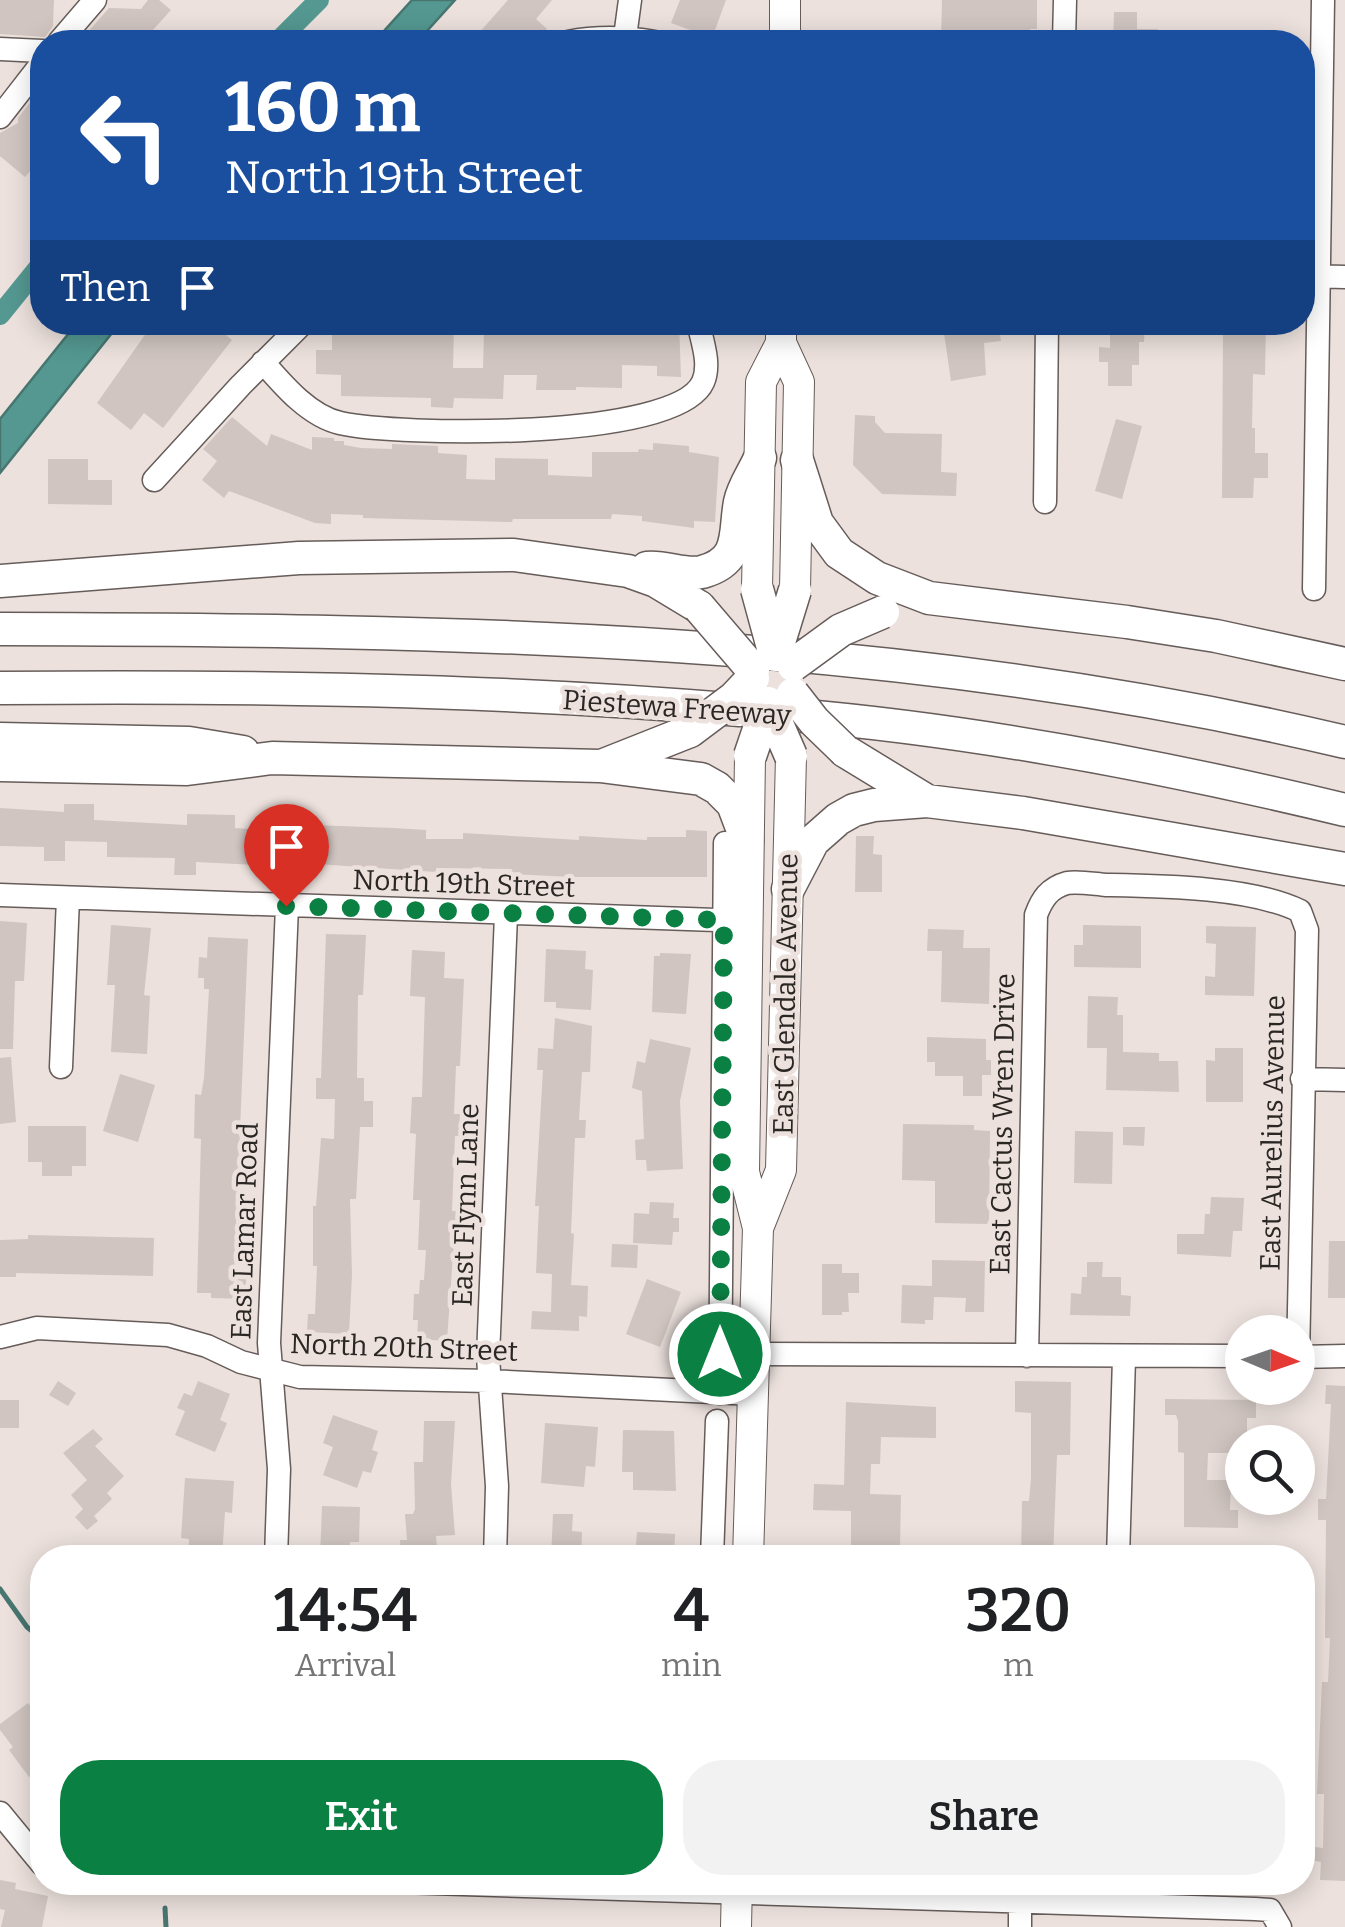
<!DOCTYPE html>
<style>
body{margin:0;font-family:Bitter,serif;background:#f2f2f2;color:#202124;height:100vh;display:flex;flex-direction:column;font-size:38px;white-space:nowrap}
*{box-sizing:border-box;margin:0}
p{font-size:32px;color:#757577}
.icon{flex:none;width:55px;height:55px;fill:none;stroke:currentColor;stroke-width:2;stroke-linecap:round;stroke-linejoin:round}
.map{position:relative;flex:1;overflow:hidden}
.panel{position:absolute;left:30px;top:1545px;width:1285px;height:350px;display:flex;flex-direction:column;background:#fff;border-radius:40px;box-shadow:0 5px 25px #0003}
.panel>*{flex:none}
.hud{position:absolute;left:30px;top:30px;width:1285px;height:305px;border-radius:40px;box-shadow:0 5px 25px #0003;background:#1a4fa0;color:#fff;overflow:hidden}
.needle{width:65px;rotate:92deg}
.tools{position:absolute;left:1225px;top:1315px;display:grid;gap:20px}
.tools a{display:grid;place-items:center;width:90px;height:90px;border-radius:50%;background:#fff;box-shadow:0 5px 25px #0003;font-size:50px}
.pin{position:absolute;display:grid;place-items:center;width:85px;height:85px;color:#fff;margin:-102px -42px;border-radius:50% 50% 50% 0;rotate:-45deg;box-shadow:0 0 10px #0007}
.pin .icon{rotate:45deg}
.me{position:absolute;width:110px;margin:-55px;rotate:0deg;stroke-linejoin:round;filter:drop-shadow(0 0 8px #0008)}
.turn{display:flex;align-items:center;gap:35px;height:210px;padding:0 30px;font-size:45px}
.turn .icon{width:130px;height:130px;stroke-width:2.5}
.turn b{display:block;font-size:70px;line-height:85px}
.then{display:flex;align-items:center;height:95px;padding:0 30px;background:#0003;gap:20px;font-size:38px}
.eta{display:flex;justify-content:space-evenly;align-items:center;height:170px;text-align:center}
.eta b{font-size:60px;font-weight:600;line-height:70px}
.primary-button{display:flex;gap:20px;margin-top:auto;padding:20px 30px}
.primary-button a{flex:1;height:115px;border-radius:40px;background:#0b8043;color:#fff;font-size:40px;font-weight:600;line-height:115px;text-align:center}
.primary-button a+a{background:#f2f2f2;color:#202124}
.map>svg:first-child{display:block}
.water{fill:#549891;stroke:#477670;stroke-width:2.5}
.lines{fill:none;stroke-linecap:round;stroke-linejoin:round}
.stream{stroke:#477670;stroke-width:5}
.canal{stroke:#549891;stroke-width:20}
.building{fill:#d0c5c1}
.minor-casing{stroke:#665c59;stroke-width:25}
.major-casing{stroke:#665c59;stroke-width:32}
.highway-casing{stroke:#665c59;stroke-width:35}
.minor{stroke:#fff;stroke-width:22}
.major{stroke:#fff;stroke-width:30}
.highway{stroke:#fff;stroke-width:32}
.highway-bridge-casing{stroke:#665c59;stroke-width:35;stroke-linecap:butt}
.highway-bridge{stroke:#fff;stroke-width:32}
.route{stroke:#0b8043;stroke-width:18;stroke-dasharray:0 32.4}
.labels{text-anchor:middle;stroke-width:9;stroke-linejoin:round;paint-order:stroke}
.street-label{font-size:28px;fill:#2a2624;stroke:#ece1dd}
</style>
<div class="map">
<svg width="1345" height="1927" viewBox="0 0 1345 1927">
<rect width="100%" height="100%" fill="#ece1dd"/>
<path class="water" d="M412 0H455L417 42H374Z
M77 323H120L0 473V419Z"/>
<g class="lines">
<path class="stream" d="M0 1589 27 1627 42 1639
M165 1908 166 1927"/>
<path class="canal" d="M277 42 319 0
M0 315 42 263"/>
</g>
<path class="building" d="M0 0H54L53 26 45 37 0 34Z
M148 0H159L171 10 142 42H79L109 8 141 9Z
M508 0H552L536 19 547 29 536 42H471Z
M680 0H726L712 38 671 23Z
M942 0H1037V29H1030V42H941Z
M1114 12H1137V29H1158V42H1113Z
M42 87V157L25 177 0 156V133L18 123V118Z
M154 322H210L232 340 163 428 144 413 131 430 97 403Z
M350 322H396V329L454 327 453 368H483L484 332H531V325L636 327V322H679L681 377 657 376V366L622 365V388L576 387V390H536L537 375H504L503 399 454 398 453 408 431 407V398L341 396V375L316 374V350H332V327H350Z
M970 322H998L1001 341 984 343 986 375 951 381 944 333 971 329Z
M1110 322H1145L1144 342H1139V365H1132V386H1108V362H1099V347L1110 348Z
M1240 322H1266L1265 375 1253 374 1252 428H1255V453H1268V478H1254L1253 498H1222L1223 330 1240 331Z
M855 415 875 416V422L885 433 942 434 941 472 957 473 956 496 882 494 853 465Z
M232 417 267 446 271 434 312 450V437L334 438V441H344V445L361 448 392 449V444L438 446V453L467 455 466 479 495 480V458L548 459V475L592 477V452H638L639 449 653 450V443L689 446V452L719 457 715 522 694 521V528L642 521V516L612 514 611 519H513L512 522 363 518V515L331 514V524L315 523 229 491 224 498 202 480 217 461 203 449Z
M1116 419 1142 426 1122 499 1095 491Z
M48 459H88V480H112V505L48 504Z
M64 804H94V820L187 825V814L235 815V828L264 830 265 820 280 822V826L312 828V825L394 828 426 830V839H463V833L579 840V836L647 840V837H686V830L707 831V877H571L511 874 512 869 436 868V872L301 863 300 867 196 862V875H174L175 858 107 857V842L65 841V861H44V847L0 846V808L64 812Z
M856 836H874L873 854 882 855V892H855Z
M0 921 27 923 24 981H15L13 1049H0Z
M111 925 151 928 144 995 150 996 147 1054 111 1052 115 985H107Z
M1083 925 1141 926V968L1074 967V945H1083Z
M1206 926 1256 927 1254 996 1205 995V976L1215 977 1216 944 1206 943Z
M928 929 964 930 963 948H990L989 1004 941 1002 942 951H927Z
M326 934 366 935 363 995H358L357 1078H364V1101H373V1127H360L356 1199H350L352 1275 349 1334 307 1332 308 1314H315L317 1266H313V1206H316L321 1138 334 1139 335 1099H316V1078H321Z
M208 937 248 939 234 1274H246V1299L211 1298V1293H197L201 1139 194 1138 195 1094 201 1095 204 1078 209 989H204V978H198L199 957 207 958Z
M546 949 586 951 585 969 593 970 591 1010 556 1008V1002H544Z
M412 950 445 952 444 978 464 979 460 1066H456L454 1114H460L459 1136H455L452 1211H456L447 1341 417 1339 418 1320H413L414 1294H419L420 1280H424L426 1250H418L420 1200H413L416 1134 410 1133 412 1097H422L425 997 410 996Z
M660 953 691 954 686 1014 652 1012 654 956H660Z
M1088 996 1118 997 1117 1015H1123V1052L1159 1053V1061H1178L1179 1092 1106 1090 1107 1048H1087Z
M555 1018 592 1026 590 1072H582L579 1120H586L585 1138H575L571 1233 574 1234 571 1285 588 1286 587 1317 579 1316V1331L531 1329 532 1311 551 1312 552 1274 536 1273 539 1206H535L543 1070H537L538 1048 553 1049Z
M927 1037 986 1039V1060H991V1075H982V1096H963V1076H935V1062H927Z
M650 1039 691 1048 680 1101 683 1169 647 1171 646 1160H636L635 1140 644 1139 642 1091 632 1088 637 1061 645 1063Z
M1215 1048H1243V1102H1206V1060L1215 1061Z
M11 1057 16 1122 0 1124V1058Z
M120 1074 155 1085 138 1142 103 1131Z
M903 1124 974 1125V1130L990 1131 989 1224 935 1223V1181L902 1180Z
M28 1126H86V1166H72V1176H42V1162H28Z
M1123 1127H1145L1144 1146 1123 1145Z
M1075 1131 1113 1132 1112 1184 1074 1183Z
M1211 1197 1244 1198 1242 1231H1233L1231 1257 1177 1254V1234H1204L1205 1214H1210Z
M650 1202 674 1203 673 1218H679V1232H673L672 1245 633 1243 634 1213 649 1214Z
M28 1235 154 1238 153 1276 16 1273V1277H0V1240L28 1239Z
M1329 1241H1345V1298H1328Z
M612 1244 638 1245 637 1268 611 1267Z
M932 1260 985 1261 984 1312H965L966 1298 934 1297 933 1320H925V1324L901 1323 902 1285 932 1286Z
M1087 1262H1103L1102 1277H1121V1295L1131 1296 1130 1316 1070 1315 1071 1293 1081 1294 1082 1277H1087Z
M822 1264H842V1273H859V1293H848L849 1312H842V1315H822Z
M647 1279 681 1292 660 1347 626 1334Z
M58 1381 76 1393 68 1406 49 1395Z
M198 1381 230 1394 220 1420 227 1423 215 1452 175 1435 185 1411 177 1408 184 1393 192 1396Z
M1015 1381 1071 1382 1070 1455H1057L1053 1558H1021L1022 1501H1029L1031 1479V1413L1015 1412Z
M1326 1385 1345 1386V1881L1320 1880 1321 1862 1315 1861V1847L1323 1848 1324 1794H1317L1322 1682H1328L1330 1638H1325L1326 1520H1318V1499H1326L1331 1404H1325Z
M1165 1399 1256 1400V1418H1247V1442H1242V1453H1208L1207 1480H1231L1230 1510H1238V1528L1184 1527V1453L1178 1452V1421L1176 1415H1165Z
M0 1400H19V1428H0Z
M846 1402 936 1407V1438L881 1437 880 1464H871L870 1494 901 1495 900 1547H851V1511L813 1510 814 1484 844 1485Z
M333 1415 378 1431 372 1450 378 1452 371 1473 363 1471 357 1488 323 1475 333 1447 323 1443Z
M424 1421H455L451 1484 455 1535 436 1536 438 1558H401L400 1540H407L405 1514H413L415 1509 414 1462H423Z
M545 1423 598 1427 595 1467 586 1466 584 1487 541 1483Z
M93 1429 103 1439 95 1446 124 1476 107 1493 112 1499 94 1516 98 1521 87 1530 75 1517 83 1509 71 1495 87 1480 63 1453Z
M623 1430 674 1431 676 1491 633 1490V1472H622Z
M185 1478 234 1481 232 1513 225 1512 222 1558H188L189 1539 181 1538Z
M322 1506 360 1507 359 1542H350V1558H320Z
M553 1514H573L572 1531 582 1532 581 1558H551Z
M637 1532 675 1534 674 1558H635Z
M28 1703 42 1722V1767L29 1777 9 1750 13 1747 0 1730V1724Z
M0 1880 16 1883 15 1889 48 1896 42 1927H1L5 1910 0 1909Z"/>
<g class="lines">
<defs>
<path id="minor" d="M625 37 630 0
M59 42 95 0
M568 42C598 36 625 37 655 42
M1064 42 1065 0
M0 49 42 51
M0 117 42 63
M1306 276 1345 277
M263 362C283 385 309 416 340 423 396 436 677 441 703 382 711 364 702 341 698 322
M154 480 241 385 304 322
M1045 502 1047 322
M1314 589 1323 0
M0 895 745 921
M61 1067 68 898
M1302 1079 1345 1080
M0 1337 37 1328 168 1335 207 1346 241 1362 300 1377 489 1381 753 1394
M754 1354 1242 1356
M1027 1356 1036 915C1042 899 1049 888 1067 883 1078 881 1094 884 1106 885 1161 886 1251 887 1300 911L1307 930 1298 1357 1345 1356
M720 1393 725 843
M276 1558 279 1469 269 1343 287 906
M495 1558 497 1486 488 1357 506 915
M712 1558 717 1421
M1118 1558 1124 1358
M0 1813 42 1864
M400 1882 1255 1909 1270 1910 1280 1927
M1020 1927V1902"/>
<path id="major" d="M785 42V0
M781 322V343L799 382 795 590
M757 589 761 382 781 343
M758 1228 781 1170 791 756
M748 1558 758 1228 744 1172 750 756
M736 1927 737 1882"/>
<path id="highway" d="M797 460 817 523 839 553 877 578 929 598 1127 622 1216 636 1345 664
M647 568C666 566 685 576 702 572 743 561 734 533 740 502 743 487 754 472 760 458
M0 581 299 558 514 555 628 571 656 581 699 607
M0 629C453 630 901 636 1345 742
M0 688C246 686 494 689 740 710
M794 715C980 731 1163 766 1345 810
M0 739 189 743 243 752
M845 751 927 801
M0 765 187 769 272 758 600 766 701 779 717 788 733 804 747 841
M604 765 690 731
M788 889 813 841 838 819 854 810 874 805 927 801 1023 813 1345 869"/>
</defs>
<use href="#minor" class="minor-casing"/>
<use href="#major" class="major-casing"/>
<use href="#highway" class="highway-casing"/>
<use href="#minor" class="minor"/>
<use href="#major" class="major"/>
<use href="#highway" class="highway"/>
<defs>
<path id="highway-bridge" d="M757 589 775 655
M699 607 753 670
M775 655 795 590
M793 665 841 630 883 612
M793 694 814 721 845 751
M768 703 791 756
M690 731 734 698 753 678
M750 756 768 703"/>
</defs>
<use href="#highway-bridge" class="highway-bridge-casing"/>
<use href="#highway-bridge" class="highway-bridge"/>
</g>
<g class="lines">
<path class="route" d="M286 906 724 920 720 1354"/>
</g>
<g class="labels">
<g class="street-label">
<text transform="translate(677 707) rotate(4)" y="10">Piestewa Freeway</text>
<text transform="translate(464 883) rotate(2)" y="10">North 19th Street</text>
<text transform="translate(785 994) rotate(-89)" y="10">East Glendale Avenue</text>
<text transform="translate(1002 1124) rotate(-89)" y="10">East Cactus Wren Drive</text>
<text transform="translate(1272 1133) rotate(-89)" y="10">East Aurelius Avenue</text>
<text transform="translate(465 1205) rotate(-88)" y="10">East Flynn Lane</text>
<text transform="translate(244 1231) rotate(-88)" y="10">East Lamar Road</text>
<text transform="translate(404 1347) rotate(2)" y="10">North 20th Street</text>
</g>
</g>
</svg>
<div class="tools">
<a><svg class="needle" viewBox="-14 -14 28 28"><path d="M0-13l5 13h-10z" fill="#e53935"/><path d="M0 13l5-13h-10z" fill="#757577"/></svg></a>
<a><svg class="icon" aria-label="search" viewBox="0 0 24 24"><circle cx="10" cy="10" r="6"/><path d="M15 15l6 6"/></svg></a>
</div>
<div class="pin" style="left:286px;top:906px;background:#d93025"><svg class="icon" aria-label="arrive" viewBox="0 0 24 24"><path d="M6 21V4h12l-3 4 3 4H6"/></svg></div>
<svg class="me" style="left:720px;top:1354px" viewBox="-20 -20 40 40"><circle r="17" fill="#0b8043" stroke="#fff" stroke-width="3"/><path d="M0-11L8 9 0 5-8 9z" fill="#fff"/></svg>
<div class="hud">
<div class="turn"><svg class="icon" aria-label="left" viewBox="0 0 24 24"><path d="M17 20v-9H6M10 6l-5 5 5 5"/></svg><div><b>160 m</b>North 19th Street</div></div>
<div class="then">Then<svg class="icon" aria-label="arrive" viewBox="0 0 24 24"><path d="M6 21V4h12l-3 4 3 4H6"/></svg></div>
</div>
<section class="panel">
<div class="eta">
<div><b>14:54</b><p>Arrival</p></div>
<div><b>4</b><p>min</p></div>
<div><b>320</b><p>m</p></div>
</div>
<div class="primary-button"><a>Exit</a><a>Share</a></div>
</section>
</div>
